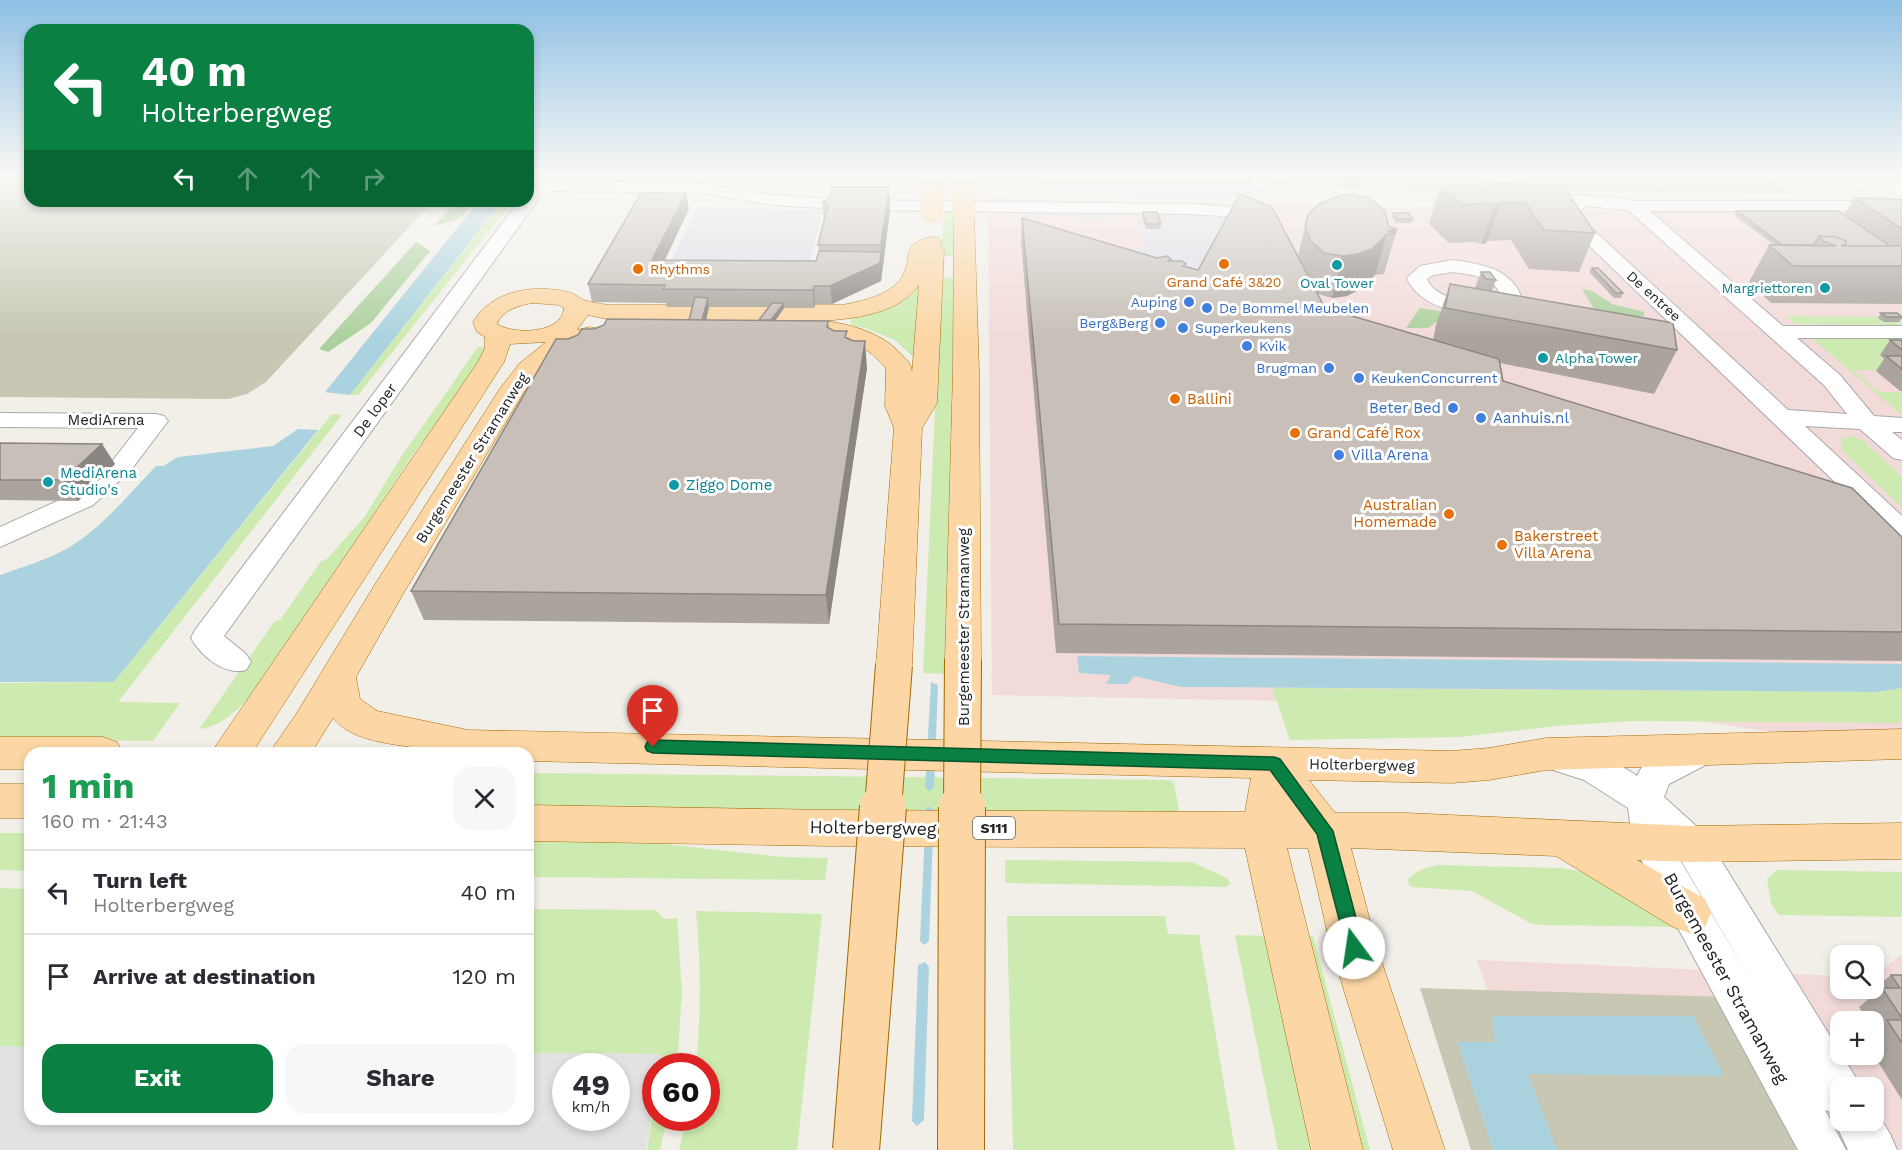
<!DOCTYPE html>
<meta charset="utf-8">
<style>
body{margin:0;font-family:"Work Sans",sans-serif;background:#f7f7f7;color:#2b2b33;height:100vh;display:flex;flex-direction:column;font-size:22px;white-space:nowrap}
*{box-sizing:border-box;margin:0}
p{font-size:20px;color:#7c7c81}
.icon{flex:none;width:33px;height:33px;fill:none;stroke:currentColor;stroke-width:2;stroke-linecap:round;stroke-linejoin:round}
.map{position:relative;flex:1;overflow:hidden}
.details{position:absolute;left:24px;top:747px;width:510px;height:378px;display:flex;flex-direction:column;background:#fff;border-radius:18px;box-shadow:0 3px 9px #0003}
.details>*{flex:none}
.hud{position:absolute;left:24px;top:24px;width:510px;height:183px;border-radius:18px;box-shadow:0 3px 9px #0003;background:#0b8043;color:#fff;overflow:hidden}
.controls{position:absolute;left:1830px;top:945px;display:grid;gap:12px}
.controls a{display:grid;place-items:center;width:54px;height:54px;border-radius:12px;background:#fff;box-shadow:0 3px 9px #0003;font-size:30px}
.speed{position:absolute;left:552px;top:1053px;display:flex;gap:12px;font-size:30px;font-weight:700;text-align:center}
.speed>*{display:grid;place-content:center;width:78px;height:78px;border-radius:50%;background:#fff;box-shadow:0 3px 9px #0003;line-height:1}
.speed small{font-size:15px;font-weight:400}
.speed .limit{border:9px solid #d22;background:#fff;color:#111}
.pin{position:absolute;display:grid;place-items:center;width:51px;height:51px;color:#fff;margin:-62px -26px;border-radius:50% 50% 50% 0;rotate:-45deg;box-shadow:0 0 6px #0007}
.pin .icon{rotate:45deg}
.me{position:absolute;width:66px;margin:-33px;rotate:346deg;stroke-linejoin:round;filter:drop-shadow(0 0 4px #0008)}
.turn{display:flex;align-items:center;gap:21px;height:126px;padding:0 18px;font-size:27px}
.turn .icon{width:78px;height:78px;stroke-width:2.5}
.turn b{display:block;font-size:42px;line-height:51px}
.lanes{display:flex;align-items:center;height:57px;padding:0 18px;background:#0003;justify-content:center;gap:30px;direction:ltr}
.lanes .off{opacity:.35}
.round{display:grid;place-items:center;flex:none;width:63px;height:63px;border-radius:18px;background:#f7f7f7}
.head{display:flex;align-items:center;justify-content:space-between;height:102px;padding:0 18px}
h1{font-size:36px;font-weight:700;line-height:45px;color:#1e9e55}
.action{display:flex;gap:12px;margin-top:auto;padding:12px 18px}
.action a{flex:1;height:69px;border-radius:18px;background:#0b8043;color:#fff;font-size:24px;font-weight:700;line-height:69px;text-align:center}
.action a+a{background:#f7f7f7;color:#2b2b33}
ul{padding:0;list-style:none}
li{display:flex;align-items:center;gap:18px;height:84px;padding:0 18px;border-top:2px solid #e1e1e2}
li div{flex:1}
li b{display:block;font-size:22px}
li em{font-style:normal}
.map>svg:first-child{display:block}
.commercial{fill:#f2dad9;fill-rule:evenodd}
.construction{fill:#c7c7b4}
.grass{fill:#cdebb0}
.forest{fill:#add19e}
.parking{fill:#e2e2e2;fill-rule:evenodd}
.plaza{fill:#dddde8;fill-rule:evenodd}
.water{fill:#aad3df}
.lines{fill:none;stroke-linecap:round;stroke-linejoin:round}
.minor-casing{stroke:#a9a9a9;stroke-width:2}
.major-casing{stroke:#a06b00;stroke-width:1}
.minor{fill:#fff;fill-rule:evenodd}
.major{fill:#fcd6a4;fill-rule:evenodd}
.major-bridge-far2-casing{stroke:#a06b00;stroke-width:22;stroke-linecap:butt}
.major-bridge-far1-casing{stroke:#a06b00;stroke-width:38;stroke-linecap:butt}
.major-bridge-casing{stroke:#a06b00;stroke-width:48;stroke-linecap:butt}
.major-bridge-far2{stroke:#fcd6a4;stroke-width:22}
.major-bridge-far1{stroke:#fcd6a4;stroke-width:36}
.major-bridge{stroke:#fcd6a4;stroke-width:46}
.wall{fill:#aba49e;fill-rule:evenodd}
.shaded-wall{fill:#8b8681}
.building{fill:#c7bfb8;stroke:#8b8681;stroke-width:1.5}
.route{fill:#0b8043;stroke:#07532c;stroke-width:1.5}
.food-dot{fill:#e8710a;stroke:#fff;stroke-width:2}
.culture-dot{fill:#0f9aa8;stroke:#fff;stroke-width:2}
.shop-dot{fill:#3f7fe0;stroke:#fff;stroke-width:2}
.labels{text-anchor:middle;stroke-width:6;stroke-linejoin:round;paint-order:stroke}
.far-food-label{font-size:14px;fill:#c56008;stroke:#fff;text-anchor:start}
.far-culture-label{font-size:14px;fill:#0d838f;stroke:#fff}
.far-street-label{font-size:14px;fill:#222;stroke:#fff}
.far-shop-label{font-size:14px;fill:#366cbe;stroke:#fff;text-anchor:start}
.shield{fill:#fff;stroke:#646464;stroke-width:1.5}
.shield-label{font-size:14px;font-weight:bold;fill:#222}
.food-label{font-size:15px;fill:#c56008;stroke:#fff;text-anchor:start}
.shop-label{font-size:15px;fill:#366cbe;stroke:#fff;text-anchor:start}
.street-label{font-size:15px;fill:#222;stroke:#fff}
.culture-label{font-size:15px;fill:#0d838f;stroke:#fff;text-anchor:start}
.near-street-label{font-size:18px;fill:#222;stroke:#fff}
</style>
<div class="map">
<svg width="1902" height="1150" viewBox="0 0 1902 1150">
<rect width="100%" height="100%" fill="#f2efe9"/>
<path class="commercial" d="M988 199 1902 215V752L1616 708 992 695Z
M1902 954V1150H1543L1477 960 1840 976V988H1874V976ZM1840 1022H1874V1054H1840ZM1840 1088H1874V1120H1840Z"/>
<path class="construction" d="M0 176H30V201H433L266 382 247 394 228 399 0 397Z
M1286 176H1765L1790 193 1272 187Z
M1420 988 1725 997 1806 1150H1471Z"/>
<path class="grass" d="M503 201H513L358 395H350Z
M944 212H956L955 256H941Z
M952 277 955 278 944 674 923 673 941 278Z
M920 284 916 360 895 340 868 329 850 325 853 314Z
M1786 316 1892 317 1884 322H1900L1902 325 1795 324Z
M1810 337H1902V353L1876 354 1896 370H1853L1879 392H1902V415Z
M478 347H488L450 408 416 450 259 687C243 704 224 727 199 729L274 622 280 620 321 561 327 559 365 516 401 457Z
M332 414 342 415 118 702 180 703 153 741 0 740V683L114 682Z
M1852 436 1862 440 1902 477V508L1841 449V439Z
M1272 688 1876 692 1902 688V723L1632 721 1556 726 1460 737 1290 740Z
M528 773 1171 780 1174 784 1179 810 1175 812 528 808Z
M0 833H30V871L0 870Z
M528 839 637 841 783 857 828 858 825 880 528 877Z
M1005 860 1192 862 1227 878 1230 883 1227 887 1005 883Z
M1439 865 1560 868 1592 873 1681 927 1543 925 1532 924 1472 891 1411 887 1407 881C1414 870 1428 867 1439 865Z
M1777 870 1902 872V917L1779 915 1771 904 1767 879Z
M0 888 30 889V1047H0Z
M528 909 656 910 664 919 677 918 682 992 677 1066H660L662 1054 528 1053Z
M696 911 822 914 797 1150H679L687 1118H706V1066H696C701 1014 701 964 696 911Z
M1007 916H1165L1168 934 1199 935 1235 1150H1013Z
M1235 935 1272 936 1321 1150H1278Z
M1313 936 1370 1150H1350L1296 937Z
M655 1095 656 1118H667L660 1150H647Z"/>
<path class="forest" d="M456 201H475L459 219 434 226Z
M416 242 430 251 371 323 328 352 319 349Z
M1582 289 1592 291 1612 304 1644 312V316L1627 317 1594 309Z
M1420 308 1509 323 1495 331 1436 322 1428 328H1406Z"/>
<path class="parking" d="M1766 176H1843L1869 193 1816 192 1774 181Z
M0 1046 30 1047V1119H528V1053L662 1054 660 1066H656L655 1093 646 1150H0ZM566 1066H616V1118H566Z"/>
<path class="plaza" d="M553 176H1284L1258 196 1230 197 1073 196 1034 182 876 183 768 179 571 178Z
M697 207 823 210 807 274 666 273Z
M1020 212H1233L1193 288 1022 240ZM1124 213H1136L1147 245 1136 253 1025 228 1030 218 1049 215 1084 219H1108Z"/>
<path class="water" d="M479 201H502L350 395 325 392Z
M298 429 318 430 114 682H0V575C25 566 54 558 76 543 106 523 131 492 156 466H163L178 457 273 446Z
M1077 656 1902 664V688L1876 692 1219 687H1181L1134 676 1128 684H1106L1111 675 1079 673Z
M931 682 938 685 934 788 929 791 925 788Z
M926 807H930L934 810 929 941 924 945 920 941Z
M925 962 929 967 924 1120 917 1126 912 1121 918 965Z
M1492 1016H1693L1724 1076 1528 1074 1557 1150H1493L1457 1042H1495Z"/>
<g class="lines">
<defs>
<path id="minor" d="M569 176H587L586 181 701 183 773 195 850 200 1193 204 1233 207 1239 208 1242 212 1239 216 1233 217 1193 214 850 210 773 205 701 193 552 191 540 197 224 636 246 654 251 662 246 670C225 676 201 656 191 638L195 630 519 201H528V189L540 183Z
M1255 176H1273L1261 188 1255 189 1247 184Z
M1870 176H1889L1902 184V196L1896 195Z
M1564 195 1614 197 1634 201H1902V211H1650L1783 326H1902V338H1797L1840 375 1874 416 1902 418V432H1892L1902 440V460L1893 458 1860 429 1805 426 1902 516V540L1892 537 1576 233 1561 212 1565 205 1558 204 1555 200 1558 196ZM1586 206 1628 210 1824 385 1847 414 1788 410 1588 225 1579 212Z
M1453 260C1480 264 1510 268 1521 296 1498 329 1420 313 1407 278L1420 266ZM1453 272C1469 274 1494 277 1500 294 1482 306 1437 303 1427 279L1433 275Z
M0 413 156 414 164 416 168 421 131 470 93 505 0 547V527L75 493 113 460 138 428 0 427Z
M1707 736 1719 740 1724 749 1719 758 1669 784 1664 797 1704 833 1856 1078 1859 1088H1840V1120H1874V1107L1890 1134 1897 1150H1848L1834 1120 1836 1114 1825 1110 1846 1150H1798L1638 854 1633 843 1628 808 1584 780 1544 767 1539 757 1544 747C1570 739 1615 761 1637 776L1643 765ZM1676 853 1678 855 1752 983Z"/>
<path id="major" d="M964 208 971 210 974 214 979 371 981 659 976 668 963 672 950 668 945 659 953 371 954 214 957 210Z
M931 237 939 238 942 243 940 246 944 251 937 403 922 428 912 665 907 674 894 678 881 674 876 665 894 428 885 406 886 368C850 326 824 344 779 333L776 328 779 323C815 314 876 325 901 354 907 360 912 364 912 373L919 285C887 332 782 320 731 320 690 320 648 319 607 319L588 315 577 330 590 327 599 329 602 334 599 339 574 347 554 359 524 392 403 594 356 677 360 699 377 711 468 730 1452 751 1489 748 1546 738 1902 729V759L1546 770 1489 780 1452 783 1309 780 1335 813H1406L1691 826 1902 823V859L1691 862 1637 860 1705 899 1711 913 1705 927 1689 933 1673 927 1556 856 1351 848 1377 948 1445 1150H1393L1331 948 1308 848H1287L1363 1150H1311L1245 848 831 846 528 841V805L831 810 1245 812 1251 778 528 761V753H407L411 747C385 743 351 740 333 718L311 753H269L295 716 374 586 499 390 519 364 546 342 510 344 504 362 252 753H211L478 362 485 348V337L477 332 473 322C492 290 534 284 568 292 575 293 578 298 584 300 591 303 600 303 607 305H842C862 301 893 295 903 275 913 257 900 244 931 237ZM533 303 559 305 564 308C562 334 514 335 497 324 502 310 520 305 533 303Z
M0 737H103L117 742 123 753H30V769H0Z
M0 784H30V818H0Z"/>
</defs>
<use href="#minor" class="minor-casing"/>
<use href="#major" class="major-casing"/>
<use href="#minor" class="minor"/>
<use href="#major" class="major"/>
<defs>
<path id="major-bridge-far2" d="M962 176 964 214
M932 212 933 176"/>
<path id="major-bridge-far1" d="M883 808 894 665
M962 808 963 659"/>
<path id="major-bridge" d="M856 1150 883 807
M961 1150 962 807"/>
</defs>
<use href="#major-bridge-far2" class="major-bridge-far2-casing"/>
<use href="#major-bridge-far1" class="major-bridge-far1-casing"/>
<use href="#major-bridge" class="major-bridge-casing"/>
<use href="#major-bridge-far2" class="major-bridge-far2"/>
<use href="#major-bridge-far1" class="major-bridge-far1"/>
<use href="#major-bridge" class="major-bridge"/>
</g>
<path class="wall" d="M1315 176H1364L1351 188 1315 179Z
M1559 180 1595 233 1579 272 1529 269 1511 240 1487 241 1486 243 1482 244 1475 242 1449 243 1429 224 1440 186Z
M889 187 890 210 881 281 832 304H815L814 308H784L775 320 828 321 829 328 847 338 867 368 829 624 424 620 411 591 568 339 594 329 689 320 692 307H667L666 303 592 302 588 284 689 209 665 260 816 261 819 251 818 245 824 221 822 202ZM709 307H768L759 320H706Z
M1854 198 1902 199V304L1771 303 1749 282 1769 245H1774L1734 215 1737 211 1891 246 1844 215Z
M1143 212 1161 224 1160 229H1146L1142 216Z
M1393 213 1413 219 1411 223H1396L1392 217Z
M1308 215 1389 227 1397 229 1384 274 1375 275 1360 289 1347 296 1332 298 1318 294 1325 308 1433 340 1436 325 1450 284 1475 288 1481 272 1496 280 1492 291 1677 350 1654 394 1500 363 1503 381 1902 537V661L1056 653 1021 242 1022 218 1157 258 1171 259V261L1198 270 1298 256Z
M1592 268 1623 293 1621 298H1614L1589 272Z
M1881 313 1902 317V318L1899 322H1884L1878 318Z
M1890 340H1902V391H1900L1876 371 1884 359 1880 355Z
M0 443 102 444 115 464 78 501 0 500Z
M1891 975H1902V1100L1873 1054H1874V1022H1868L1859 1007 1870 998 1868 994Z"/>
<path class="shaded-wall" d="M1357 176H1364L1351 188 1353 179Z
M889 187 890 210 881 281 832 304 830 286 881 252V245Z
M686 193 689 209 656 278 652 260Z
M1500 204 1486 243 1482 244 1495 205Z
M1397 229 1396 234 1388 231Z
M1387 234 1375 275 1360 289 1347 296 1332 298 1342 256Z
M814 286 815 304 814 308 813 290Z
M708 298 709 307 700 346 699 336Z
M784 303V308L758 346 757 341Z
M865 341 867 368 829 624 826 595Z
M102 444 115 464 78 501 63 480Z"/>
<path class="building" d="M1340 176H1357L1353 179Z
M1559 180 1595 233 1544 230 1525 202 1498 203 1500 204 1495 205 1488 203 1462 205 1440 186Z
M832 187H889L881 245H818L828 204 822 202 829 199Z
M641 193H686L652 260 816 261 819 251 881 252 880 263 830 286H814L813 290 663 289 665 285 588 284Z
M1240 194 1272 207 1325 308 1499 359 1503 381 1852 488 1902 537V632L1059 624 1022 218 1157 258 1167 256 1171 259 1168 261H1182L1186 264 1183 266 1198 270Z
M1344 194 1368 197 1385 211 1389 227 1397 229 1388 231 1396 234H1387L1372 249 1358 254 1342 256 1324 253 1311 241 1305 227 1308 215 1319 204Z
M1854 198 1902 199V229Z
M1737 211H1838L1890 246H1845L1846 241 1836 237 1819 236 1814 245H1782Z
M1143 212H1157L1161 224H1146Z
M1393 213H1408L1413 219H1397Z
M1819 236 1836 237 1846 241V244L1841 246H1902V266H1793L1769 245 1836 246 1823 241Z
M1592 268H1598L1623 293H1616Z
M1481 272H1490L1496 280 1486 279Z
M1450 284 1673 323 1677 350 1445 308Z
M695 297 708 298 702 320H689Z
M772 303H784L771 320H759Z
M1881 313H1897L1902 317H1887Z
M607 319 828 321 827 327 834 331H847L845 337 853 341H865L826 595 411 591 556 339H568L578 335 582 329H594L604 325Z
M1890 340H1902V350Z
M1886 356H1902V369Z
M0 443 102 444 63 480H0Z
M1891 975H1902V1018L1882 988H1900Z
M1887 1020H1902V1043Z"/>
<linearGradient id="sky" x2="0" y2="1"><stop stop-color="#8fc0e4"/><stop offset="0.52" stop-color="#f9f8f5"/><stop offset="1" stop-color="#f9f8f5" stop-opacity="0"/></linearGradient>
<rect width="1902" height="337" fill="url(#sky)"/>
<path class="route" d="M653 740 1274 757 1280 759 1333 831 1364 948 1361 954 1354 957 1348 954 1317 834 1270 770 653 753 647 751 645 747 647 742Z"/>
<g class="food-dot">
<circle cx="1224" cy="264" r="6"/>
<circle cx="638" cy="269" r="6"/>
<circle cx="1175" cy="399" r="6"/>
<circle cx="1295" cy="433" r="6"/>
<circle cx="1449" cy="514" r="6"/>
<circle cx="1502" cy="545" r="6"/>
</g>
<g class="culture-dot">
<circle cx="1337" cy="265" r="6"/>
<circle cx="1825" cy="288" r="6"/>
<circle cx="1543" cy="358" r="6"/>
<circle cx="48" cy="482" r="6"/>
<circle cx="674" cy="485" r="6"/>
</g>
<g class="shop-dot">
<circle cx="1189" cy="302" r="6"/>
<circle cx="1207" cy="308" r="6"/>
<circle cx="1160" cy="323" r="6"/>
<circle cx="1183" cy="328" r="6"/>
<circle cx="1247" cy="346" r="6"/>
<circle cx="1329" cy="368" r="6"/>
<circle cx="1359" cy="378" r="6"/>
<circle cx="1453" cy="408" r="6"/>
<circle cx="1481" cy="418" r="6"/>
<circle cx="1339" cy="455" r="6"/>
</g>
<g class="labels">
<g class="far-food-label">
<text x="650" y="274">Rhythms</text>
<text x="1224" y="287" text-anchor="middle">Grand Café 3&amp;20</text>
</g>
<g class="far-culture-label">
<text x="1337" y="288">Oval Tower</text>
<text x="1813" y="293" text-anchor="end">Margriettoren</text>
<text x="1555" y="363" text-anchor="start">Alpha Tower</text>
</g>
<g class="far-street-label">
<text transform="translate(1654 296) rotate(42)" y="5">De entree</text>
</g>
<g class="far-shop-label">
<text x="1177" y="307" text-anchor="end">Auping</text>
<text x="1219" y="313">De Bommel Meubelen</text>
<text x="1148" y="328" text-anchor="end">Berg&amp;Berg</text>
<text x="1195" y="333">Superkeukens</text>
<text x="1259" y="351">Kvik</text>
<text x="1317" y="373" text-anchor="end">Brugman</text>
<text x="1371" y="383">KeukenConcurrent</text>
</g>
<rect class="shield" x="973" y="817" width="42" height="22" rx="4.5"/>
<g class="shield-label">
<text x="994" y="833">S111</text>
</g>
<g class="food-label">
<text x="1187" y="404">Ballini</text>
<text x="1307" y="438">Grand Café Rox</text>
<text x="1437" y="510" text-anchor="end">Australian<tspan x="1437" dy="17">Homemade</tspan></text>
<text x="1514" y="541">Bakerstreet<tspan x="1514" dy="17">Villa Arena</tspan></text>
</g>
<g class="shop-label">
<text x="1441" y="413" text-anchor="end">Beter Bed</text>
<text x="1493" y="423">Aanhuis.nl</text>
<text x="1351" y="460">Villa Arena</text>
</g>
<g class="street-label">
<text transform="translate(375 410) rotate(-54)" y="5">De loper</text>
<text x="106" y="425">MediArena</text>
<text transform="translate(472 458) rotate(-58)" y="5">Burgemeester Stramanweg</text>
<text transform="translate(964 627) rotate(-90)" y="5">Burgemeester Stramanweg</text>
<text transform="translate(1362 765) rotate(1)" y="5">Holterbergweg</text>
</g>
<g class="culture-label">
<text x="60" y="478">MediArena<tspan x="60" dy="17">Studio's</tspan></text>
<text x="686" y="490">Ziggo Dome</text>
</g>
<g class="near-street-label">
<text transform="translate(873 828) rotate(1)" y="6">Holterbergweg</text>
<text transform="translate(1726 978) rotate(61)" y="6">Burgemeester Stramanweg</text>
</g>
</g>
</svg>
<div class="controls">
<a><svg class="icon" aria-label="search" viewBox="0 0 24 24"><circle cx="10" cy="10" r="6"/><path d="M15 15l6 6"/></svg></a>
<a>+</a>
<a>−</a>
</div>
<div class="speed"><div>49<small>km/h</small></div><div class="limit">60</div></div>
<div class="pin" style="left:653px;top:747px;background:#d93025"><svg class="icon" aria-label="arrive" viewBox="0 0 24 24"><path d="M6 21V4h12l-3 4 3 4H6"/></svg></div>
<svg class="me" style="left:1354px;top:948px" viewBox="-20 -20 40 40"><circle r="19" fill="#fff"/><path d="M0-13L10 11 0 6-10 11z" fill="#0b8043"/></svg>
<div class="hud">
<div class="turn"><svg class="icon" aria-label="left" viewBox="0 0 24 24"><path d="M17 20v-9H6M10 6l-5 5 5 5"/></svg><div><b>40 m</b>Holterbergweg</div></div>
<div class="lanes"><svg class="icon" aria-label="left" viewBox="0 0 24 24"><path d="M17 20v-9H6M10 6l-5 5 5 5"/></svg><svg class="icon off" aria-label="ahead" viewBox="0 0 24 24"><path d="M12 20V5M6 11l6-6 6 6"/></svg><svg class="icon off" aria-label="ahead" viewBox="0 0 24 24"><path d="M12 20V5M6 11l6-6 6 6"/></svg><svg class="icon off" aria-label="right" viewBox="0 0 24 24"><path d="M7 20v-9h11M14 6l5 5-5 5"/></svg></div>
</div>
<section class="details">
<div class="head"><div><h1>1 min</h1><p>160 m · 21:43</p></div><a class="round"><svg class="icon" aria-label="close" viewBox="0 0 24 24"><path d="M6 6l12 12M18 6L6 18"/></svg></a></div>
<ul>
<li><svg class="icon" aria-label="left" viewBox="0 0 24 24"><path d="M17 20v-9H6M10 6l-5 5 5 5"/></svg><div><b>Turn left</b><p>Holterbergweg</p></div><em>40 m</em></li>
<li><svg class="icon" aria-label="arrive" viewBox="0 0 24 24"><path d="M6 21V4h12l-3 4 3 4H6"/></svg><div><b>Arrive at destination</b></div><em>120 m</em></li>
</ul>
<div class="action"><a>Exit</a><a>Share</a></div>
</section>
</div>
